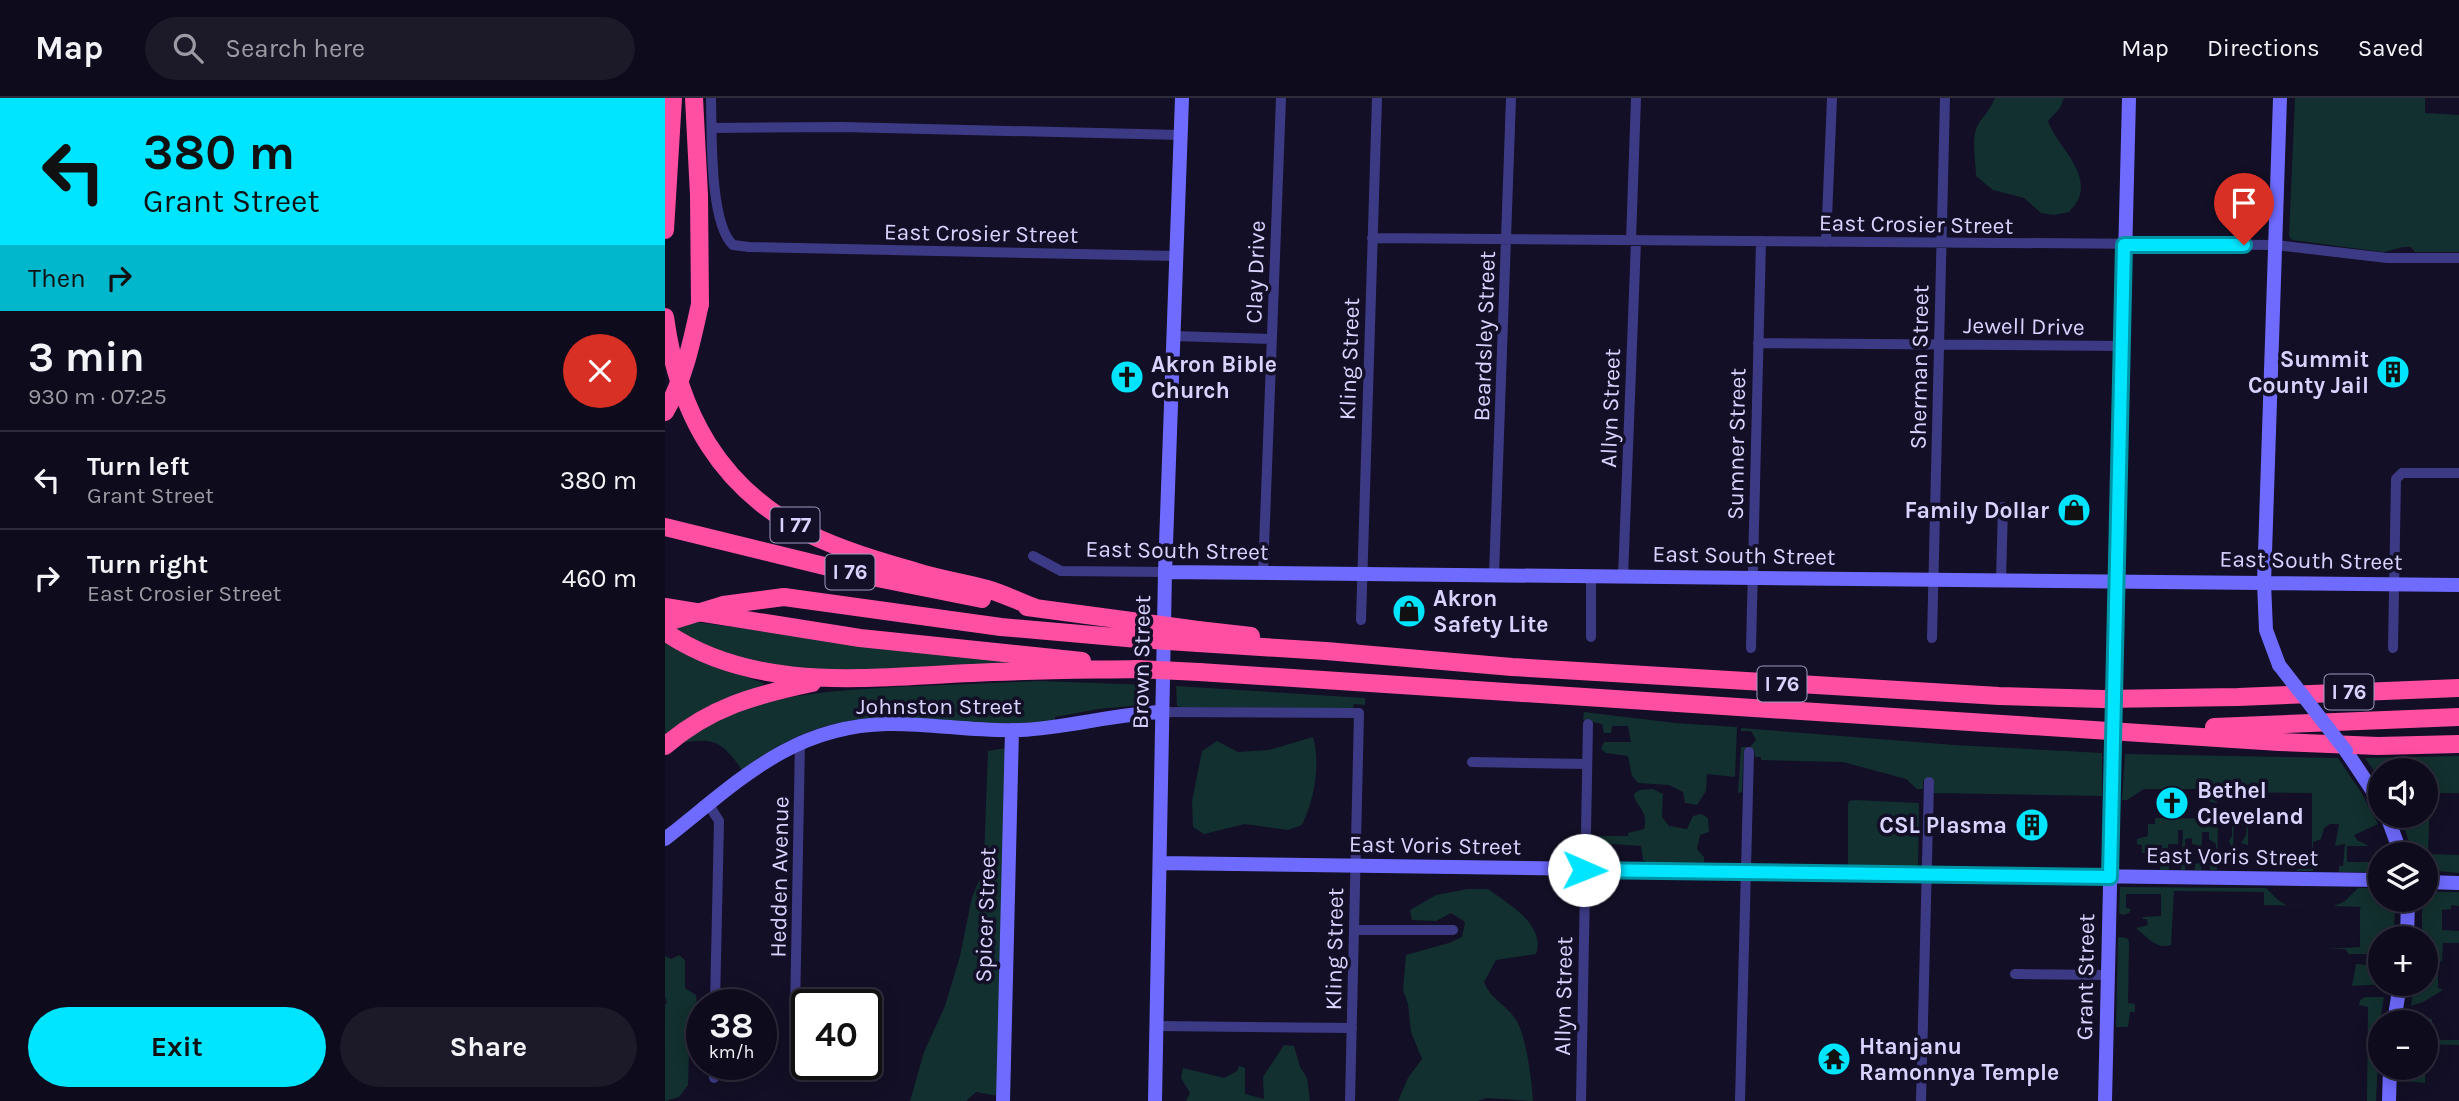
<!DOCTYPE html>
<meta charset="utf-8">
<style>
body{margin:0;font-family:Karla,sans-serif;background:#1c1929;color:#f1f3f6;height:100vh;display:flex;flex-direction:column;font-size:26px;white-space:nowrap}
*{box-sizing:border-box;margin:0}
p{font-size:23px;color:#9b9ba3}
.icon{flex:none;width:38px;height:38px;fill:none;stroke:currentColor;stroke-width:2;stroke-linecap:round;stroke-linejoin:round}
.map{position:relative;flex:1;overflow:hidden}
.panel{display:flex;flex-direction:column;background:#0e0b1c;width:665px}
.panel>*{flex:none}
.banner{background:#00e5ff;color:#111;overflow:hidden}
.fabs{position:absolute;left:1703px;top:660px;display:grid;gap:14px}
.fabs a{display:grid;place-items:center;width:70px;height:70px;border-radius:50%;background:#0e0b1c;box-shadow:0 4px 18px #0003,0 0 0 2px #2e2b3b;font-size:35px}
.speed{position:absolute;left:21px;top:891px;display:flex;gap:14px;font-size:35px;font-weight:700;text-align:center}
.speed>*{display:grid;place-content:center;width:91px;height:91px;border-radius:50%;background:#0e0b1c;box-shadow:0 4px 18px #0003,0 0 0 2px #2e2b3b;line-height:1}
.speed small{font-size:18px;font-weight:400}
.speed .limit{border:4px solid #111;border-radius:10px;background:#fff;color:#111}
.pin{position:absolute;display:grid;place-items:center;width:60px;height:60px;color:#fff;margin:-72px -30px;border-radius:50% 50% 50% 0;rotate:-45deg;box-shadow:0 0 7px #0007}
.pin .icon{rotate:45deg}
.me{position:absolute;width:77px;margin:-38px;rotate:91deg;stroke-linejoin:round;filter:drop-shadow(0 0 5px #0008)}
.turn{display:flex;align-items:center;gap:24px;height:147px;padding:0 28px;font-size:32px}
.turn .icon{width:91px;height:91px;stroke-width:2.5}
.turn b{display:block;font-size:49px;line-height:60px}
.then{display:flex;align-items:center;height:66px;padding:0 28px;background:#0003;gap:14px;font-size:26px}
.round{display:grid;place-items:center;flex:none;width:74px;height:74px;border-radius:37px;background:#1c1929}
.headline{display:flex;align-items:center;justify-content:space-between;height:119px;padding:0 28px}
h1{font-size:42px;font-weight:700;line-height:52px}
.button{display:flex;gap:14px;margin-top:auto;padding:14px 28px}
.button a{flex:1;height:80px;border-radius:42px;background:#00e5ff;color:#111;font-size:28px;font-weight:700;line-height:80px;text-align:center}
.button a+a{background:#1c1929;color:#f1f3f6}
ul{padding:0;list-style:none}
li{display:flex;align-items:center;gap:21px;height:98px;padding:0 28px;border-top:2px solid #2e2b3b}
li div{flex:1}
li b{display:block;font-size:26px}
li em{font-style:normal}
header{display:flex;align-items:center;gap:42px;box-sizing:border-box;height:98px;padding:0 35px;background:#0e0b1c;border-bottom:2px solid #2e2b3b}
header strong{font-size:33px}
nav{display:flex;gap:38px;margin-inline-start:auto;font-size:24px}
.search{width:490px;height:63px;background:#1c1929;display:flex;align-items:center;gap:18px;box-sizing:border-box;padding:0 24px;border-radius:38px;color:#9b9ba3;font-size:26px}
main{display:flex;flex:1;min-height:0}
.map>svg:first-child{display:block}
.green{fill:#12302f}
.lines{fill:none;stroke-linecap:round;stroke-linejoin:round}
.street{stroke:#3d3a85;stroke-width:10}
.secondary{stroke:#6f6bff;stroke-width:14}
.highway{stroke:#ff4fa3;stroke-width:18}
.secondary-bridge{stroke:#6f6bff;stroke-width:14}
.highway-bridge{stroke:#ff4fa3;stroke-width:18}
.route-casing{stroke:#0095a6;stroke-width:18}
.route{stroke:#00e5ff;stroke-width:12}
.labels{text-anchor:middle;stroke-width:7;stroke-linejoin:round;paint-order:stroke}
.shield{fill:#130f26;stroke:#9e99be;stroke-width:2}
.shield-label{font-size:21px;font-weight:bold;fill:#d9d4ff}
.street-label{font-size:23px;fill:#d9d4ff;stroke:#130f26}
.poi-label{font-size:23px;font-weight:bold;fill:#d9d4ff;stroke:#130f26;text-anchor:start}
</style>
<header>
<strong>Map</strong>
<div class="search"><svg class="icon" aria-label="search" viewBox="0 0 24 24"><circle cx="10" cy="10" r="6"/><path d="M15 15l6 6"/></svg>Search here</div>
<nav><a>Map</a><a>Directions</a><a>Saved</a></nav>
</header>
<main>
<section class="panel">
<div class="banner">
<div class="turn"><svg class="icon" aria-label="left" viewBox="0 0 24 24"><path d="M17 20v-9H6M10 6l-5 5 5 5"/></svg><div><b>380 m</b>Grant Street</div></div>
<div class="then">Then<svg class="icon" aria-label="right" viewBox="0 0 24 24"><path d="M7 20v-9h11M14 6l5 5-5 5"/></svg></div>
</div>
<div class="headline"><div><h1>3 min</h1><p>930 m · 07:25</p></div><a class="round" style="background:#d93025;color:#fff"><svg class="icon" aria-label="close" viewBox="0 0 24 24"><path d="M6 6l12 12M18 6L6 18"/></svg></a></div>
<ul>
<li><svg class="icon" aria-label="left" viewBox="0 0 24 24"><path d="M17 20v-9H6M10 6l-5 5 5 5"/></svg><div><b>Turn left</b><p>Grant Street</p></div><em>380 m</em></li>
<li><svg class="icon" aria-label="right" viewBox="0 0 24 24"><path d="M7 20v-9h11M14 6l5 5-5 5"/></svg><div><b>Turn right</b><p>East Crosier Street</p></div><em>460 m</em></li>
</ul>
<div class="button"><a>Exit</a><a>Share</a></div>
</section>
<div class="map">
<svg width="1794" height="1003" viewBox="0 0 1794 1003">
<rect width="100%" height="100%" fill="#130f26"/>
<path class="green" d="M1330 0H1399L1395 10 1383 23C1391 47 1424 71 1414 100 1412 105 1407 110 1404 114L1389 117 1376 115 1359 100 1328 92 1311 78C1311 62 1305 39 1314 25 1320 16 1326 10 1330 0Z
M1630 0H1760V15L1794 17V154H1750L1746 149C1735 148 1728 153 1718 154L1627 142 1624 138Z
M0 520 168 542 395 566 145 573 69 560 11 533Z
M0 544 27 559 98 585V587L72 598 0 639Z
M374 583 485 587V598L476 607 434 611 390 619V622C367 625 344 626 321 626 280 624 239 617 198 621 153 625 113 645 77 672 56 642 48 639 12 646 75 597 154 594 230 589 278 587 326 585 374 583Z
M511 588 700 600V607L689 606 688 610 684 611 516 609 512 608Z
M919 614 1010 625 1072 629 1070 679 1042 676 1041 693 1032 707 1020 705 1018 694 1004 687 973 685 967 678 963 658 941 655 936 651 939 644H966L963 628H947L946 635H939L937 626 918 622Z
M1076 630 1289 647 1437 655V698L1269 695V683H1258V691H1252L1241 681 1178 664 1096 662V659H1090L1089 652 1079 651 1077 694 1073 695 1076 649H1085L1091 642 1086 633H1076Z
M648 639C656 665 649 703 637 727L623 732 580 726 539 736 528 729 527 703 537 653 552 643 573 654 604 652Z
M341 650 333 998 311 994 301 1003H245L259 954 280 908 295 858 307 799 316 778 319 760 323 653Z
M1460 656 1673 660 1696 694 1713 726 1689 737 1692 742 1704 748H1682V764H1707V766H1714L1713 770 1706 774H1674V768H1678L1680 746 1670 748 1674 726H1665L1659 730 1656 741 1648 744V773H1632V771H1647V695L1564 694 1563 701H1552V705L1536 702 1535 695 1532 691H1479L1462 702H1457Z
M1794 658V695H1765L1763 756 1794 757V775L1761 772 1760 756H1748L1735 718H1760V672H1715V681L1700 660Z
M988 691 998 696 997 719 1004 728 1022 731 1028 718 1036 716 1043 720 1044 734 1035 737 1032 751 1039 759V764L983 765 978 762 976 748 934 745 935 738H963V735L979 731C984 711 970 709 969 696L975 692Z
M1190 702 1254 705 1253 769 1183 768V707L1184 703Z
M1490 720 1578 721 1583 724V747L1576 745 1581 737 1582 728 1569 726 1568 748H1566L1564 743 1567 738V725H1553L1552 772H1545V766L1551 765V746L1544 741V734H1537L1536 772H1530V766L1534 765 1535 748 1527 746V740L1520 741V772H1516L1518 732H1513V746H1503L1504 772H1495L1497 747H1490V756L1477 755V747L1472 746V741L1483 738V726H1490Z
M1455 789 1601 790 1613 802 1621 807 1666 808 1599 807V794L1509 793 1506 847C1492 852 1482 839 1471 830L1483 827 1482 821H1478V819L1496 818V796H1461V810L1466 811 1464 815 1458 817 1454 815Z
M1693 790H1715V802H1730L1729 840H1715V856H1684L1680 851H1662L1695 849V810L1697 809 1668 808 1679 804Z
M803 791H823C843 806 881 826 871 856L831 862 819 884C827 903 842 907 851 922 861 937 867 983 868 1003L822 1000 812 1003H733L743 980 757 961 746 934 743 906 738 892 741 857 784 845 797 839 800 824 786 815 771 823 747 822 745 812 771 797Z
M1768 794H1794V808L1786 807V811L1777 812V832L1794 833V845H1778L1777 863 1773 864V890L1778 892 1758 904 1746 908 1749 886H1760V840H1757C1758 823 1753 802 1768 794Z
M1453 839 1462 840 1464 844 1463 905 1470 906V914H1465L1463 929H1451Z
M14 857 20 862V890L31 897 33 914 24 953 23 987 14 999 0 1003V907L2 904 0 899V858L6 861Z
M1691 866 1715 868V886H1721L1687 888Z
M1700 899H1719L1715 924 1711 1003H1702L1703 909 1694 907 1695 902Z
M1744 918 1767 921V942H1794V947L1761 946 1760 985 1738 983 1739 970H1760V924H1744Z
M619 947 629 948 635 969 642 980 645 1003H521L525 995 516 980 518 970 559 980 572 973 574 968 580 970V996L599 1001 598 979Z"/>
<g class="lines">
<path class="street" d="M46 0C47 33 44 125 68 147L84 149 511 158
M47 30 177 29 516 37
M707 140 1611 147 1722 160H1794
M966 142 971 0
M1161 144 1167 0
M508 238 607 241
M1093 245 1457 248
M368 458 396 473 500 474
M598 475 616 0
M829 477 846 0
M926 478V539
M958 479 971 143
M1336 482 1338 409
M696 522 712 0
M1267 540 1280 0
M1086 550 1096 143
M1728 550 1731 381 1737 375H1794
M497 614 694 615 685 1003
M807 664 922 666
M44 707 54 723 50 906
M689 832H788
M1350 876 1443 877
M130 915 135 643
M492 928 687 930
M49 980V966
M916 1003 923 626
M1075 1003 1084 654
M1256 1003 1264 684"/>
<path class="secondary" d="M500 474 1794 487
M1450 560 1464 0
M1614 567 1601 532 1599 485 1615 0
M1681 653 1715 704
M1722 718 1736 756
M0 741C72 685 125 628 222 626 266 625 310 634 355 632 402 630 449 616 497 614
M495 765 1715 782
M1760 784 1794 785
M1742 840 1743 802
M1729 924 1735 886
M338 1003 347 632
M490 1003 500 474 517 0
M1440 1003 1448 659
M1724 1003 1725 970"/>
<path class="highway" d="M29 0 34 97 35 206
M0 132 8 0
M0 219C13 315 54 390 144 436 177 452 214 463 249 473 273 481 298 484 322 491 339 496 355 504 371 510
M0 429 192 476 317 501
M119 499 336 529 473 541
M0 509 195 540 417 563
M362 509 474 524
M533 532 586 538
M0 534C91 596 203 579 307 575 362 572 417 572 473 571
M533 545 661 553 847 569 1334 598 1438 601 1573 599 1794 590
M534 574 1614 644 1713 648 1794 646
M1549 629 1794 619
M0 648C45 609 90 597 147 585"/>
<path class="secondary-bridge" d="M1614 567 1681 653
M1448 659 1450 560"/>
<path class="highway-bridge" d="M0 314C19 282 27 243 35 206
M474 524 533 532
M0 525 58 507 119 499
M473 541 533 545
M473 571 534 574"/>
</g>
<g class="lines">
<defs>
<path id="route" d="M919 772 1445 779 1459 147H1579"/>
</defs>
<use href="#route" class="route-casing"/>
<use href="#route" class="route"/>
</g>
<defs>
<symbol id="building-disc" viewBox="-11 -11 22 22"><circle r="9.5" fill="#00e5ff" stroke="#130f26"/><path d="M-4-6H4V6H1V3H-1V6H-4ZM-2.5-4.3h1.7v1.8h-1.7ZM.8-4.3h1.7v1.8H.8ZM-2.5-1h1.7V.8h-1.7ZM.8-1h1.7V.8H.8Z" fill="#111"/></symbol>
<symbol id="church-disc" viewBox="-11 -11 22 22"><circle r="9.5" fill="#00e5ff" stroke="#130f26"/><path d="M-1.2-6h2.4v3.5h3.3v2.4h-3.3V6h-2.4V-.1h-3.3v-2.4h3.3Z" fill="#111"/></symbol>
<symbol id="shop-disc" viewBox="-11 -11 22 22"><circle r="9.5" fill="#00e5ff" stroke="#130f26"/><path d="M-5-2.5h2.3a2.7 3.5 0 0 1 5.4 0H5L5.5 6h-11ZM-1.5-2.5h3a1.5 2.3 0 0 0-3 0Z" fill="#111"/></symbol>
<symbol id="temple-disc" viewBox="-11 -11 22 22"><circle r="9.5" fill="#00e5ff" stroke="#130f26"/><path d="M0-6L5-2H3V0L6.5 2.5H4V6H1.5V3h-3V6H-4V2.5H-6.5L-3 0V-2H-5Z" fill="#111"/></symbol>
</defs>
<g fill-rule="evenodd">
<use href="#building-disc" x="1709" y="255" width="38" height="38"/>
<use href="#church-disc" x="443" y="260" width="38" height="38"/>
<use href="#shop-disc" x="1390" y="393" width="38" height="38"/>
<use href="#shop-disc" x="725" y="494" width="38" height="38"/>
<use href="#church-disc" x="1488" y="686" width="38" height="38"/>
<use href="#building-disc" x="1348" y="708" width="38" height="38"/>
<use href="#temple-disc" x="1150" y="942" width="38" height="38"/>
</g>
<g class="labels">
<g class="shield">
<rect x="105.5" y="409.5" width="49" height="35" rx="5"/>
<rect x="160.5" y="456.5" width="49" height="35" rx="5"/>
<rect x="1092.5" y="568.5" width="49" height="35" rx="5"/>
<rect x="1659.5" y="576.5" width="49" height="35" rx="5"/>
</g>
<g class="shield-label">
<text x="130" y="434">I 77</text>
<text x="185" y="481">I 76</text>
<text x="1117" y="593">I 76</text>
<text x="1684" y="601">I 76</text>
</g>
<g class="street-label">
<text transform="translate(1251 126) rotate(1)" y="8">East Crosier Street</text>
<text transform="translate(316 135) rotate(1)" y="8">East Crosier Street</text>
<text transform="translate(590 174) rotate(-88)" y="8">Clay Drive</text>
<text transform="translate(1359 228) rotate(1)" y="8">Jewell Drive</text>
<text transform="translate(819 238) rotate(-88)" y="8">Beardsley Street</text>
<text transform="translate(684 261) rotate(-88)" y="8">Kling Street</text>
<text transform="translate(1254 269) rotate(-89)" y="8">Sherman Street</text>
<text transform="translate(945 310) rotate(-88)" y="8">Allyn Street</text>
<text transform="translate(1071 346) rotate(-89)" y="8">Sumner Street</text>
<text transform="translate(512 452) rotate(1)" y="8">East South Street</text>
<text transform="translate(1079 457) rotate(1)" y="8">East South Street</text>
<text transform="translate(1646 462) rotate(1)" y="8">East South Street</text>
<text transform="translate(476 564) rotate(-89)" y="8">Brown Street</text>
<text x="274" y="616">Johnston Street</text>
<text transform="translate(770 747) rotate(1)" y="8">East Voris Street</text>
<text transform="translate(1567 758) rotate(1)" y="8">East Voris Street</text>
<text transform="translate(114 779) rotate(-89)" y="8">Hedden Avenue</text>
<text transform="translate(320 817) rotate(-88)" y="8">Spicer Street</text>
<text transform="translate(669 851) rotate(-89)" y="8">Kling Street</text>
<text transform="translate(1420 879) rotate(-89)" y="8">Grant Street</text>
<text transform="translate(898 898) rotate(-89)" y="8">Allyn Street</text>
</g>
<g class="poi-label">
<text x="1704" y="269" text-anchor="end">Summit<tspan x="1704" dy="26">County Jail</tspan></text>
<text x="486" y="274">Akron Bible<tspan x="486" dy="26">Church</tspan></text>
<text x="1384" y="420" text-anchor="end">Family Dollar</text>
<text x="768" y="508">Akron<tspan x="768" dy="26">Safety Lite</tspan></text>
<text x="1532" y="700">Bethel<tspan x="1532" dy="26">Cleveland</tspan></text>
<text x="1342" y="735" text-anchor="end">CSL Plasma</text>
<text x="1194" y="956">Htanjanu<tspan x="1194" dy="26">Ramonnya Temple</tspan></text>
</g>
</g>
</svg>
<div class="fabs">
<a><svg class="icon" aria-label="sound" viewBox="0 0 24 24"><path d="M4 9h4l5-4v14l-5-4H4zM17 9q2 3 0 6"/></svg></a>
<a><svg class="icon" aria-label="layers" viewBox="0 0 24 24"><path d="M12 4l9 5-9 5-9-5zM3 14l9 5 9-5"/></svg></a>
<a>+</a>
<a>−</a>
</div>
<div class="speed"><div>38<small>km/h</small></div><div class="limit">40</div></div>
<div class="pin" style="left:1579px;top:147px;background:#d93025"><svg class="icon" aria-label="arrive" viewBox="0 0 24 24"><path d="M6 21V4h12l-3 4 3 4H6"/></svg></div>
<svg class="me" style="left:919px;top:772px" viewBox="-20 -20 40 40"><circle r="19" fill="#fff"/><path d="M0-13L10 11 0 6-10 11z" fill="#00e5ff"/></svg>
</div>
</main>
